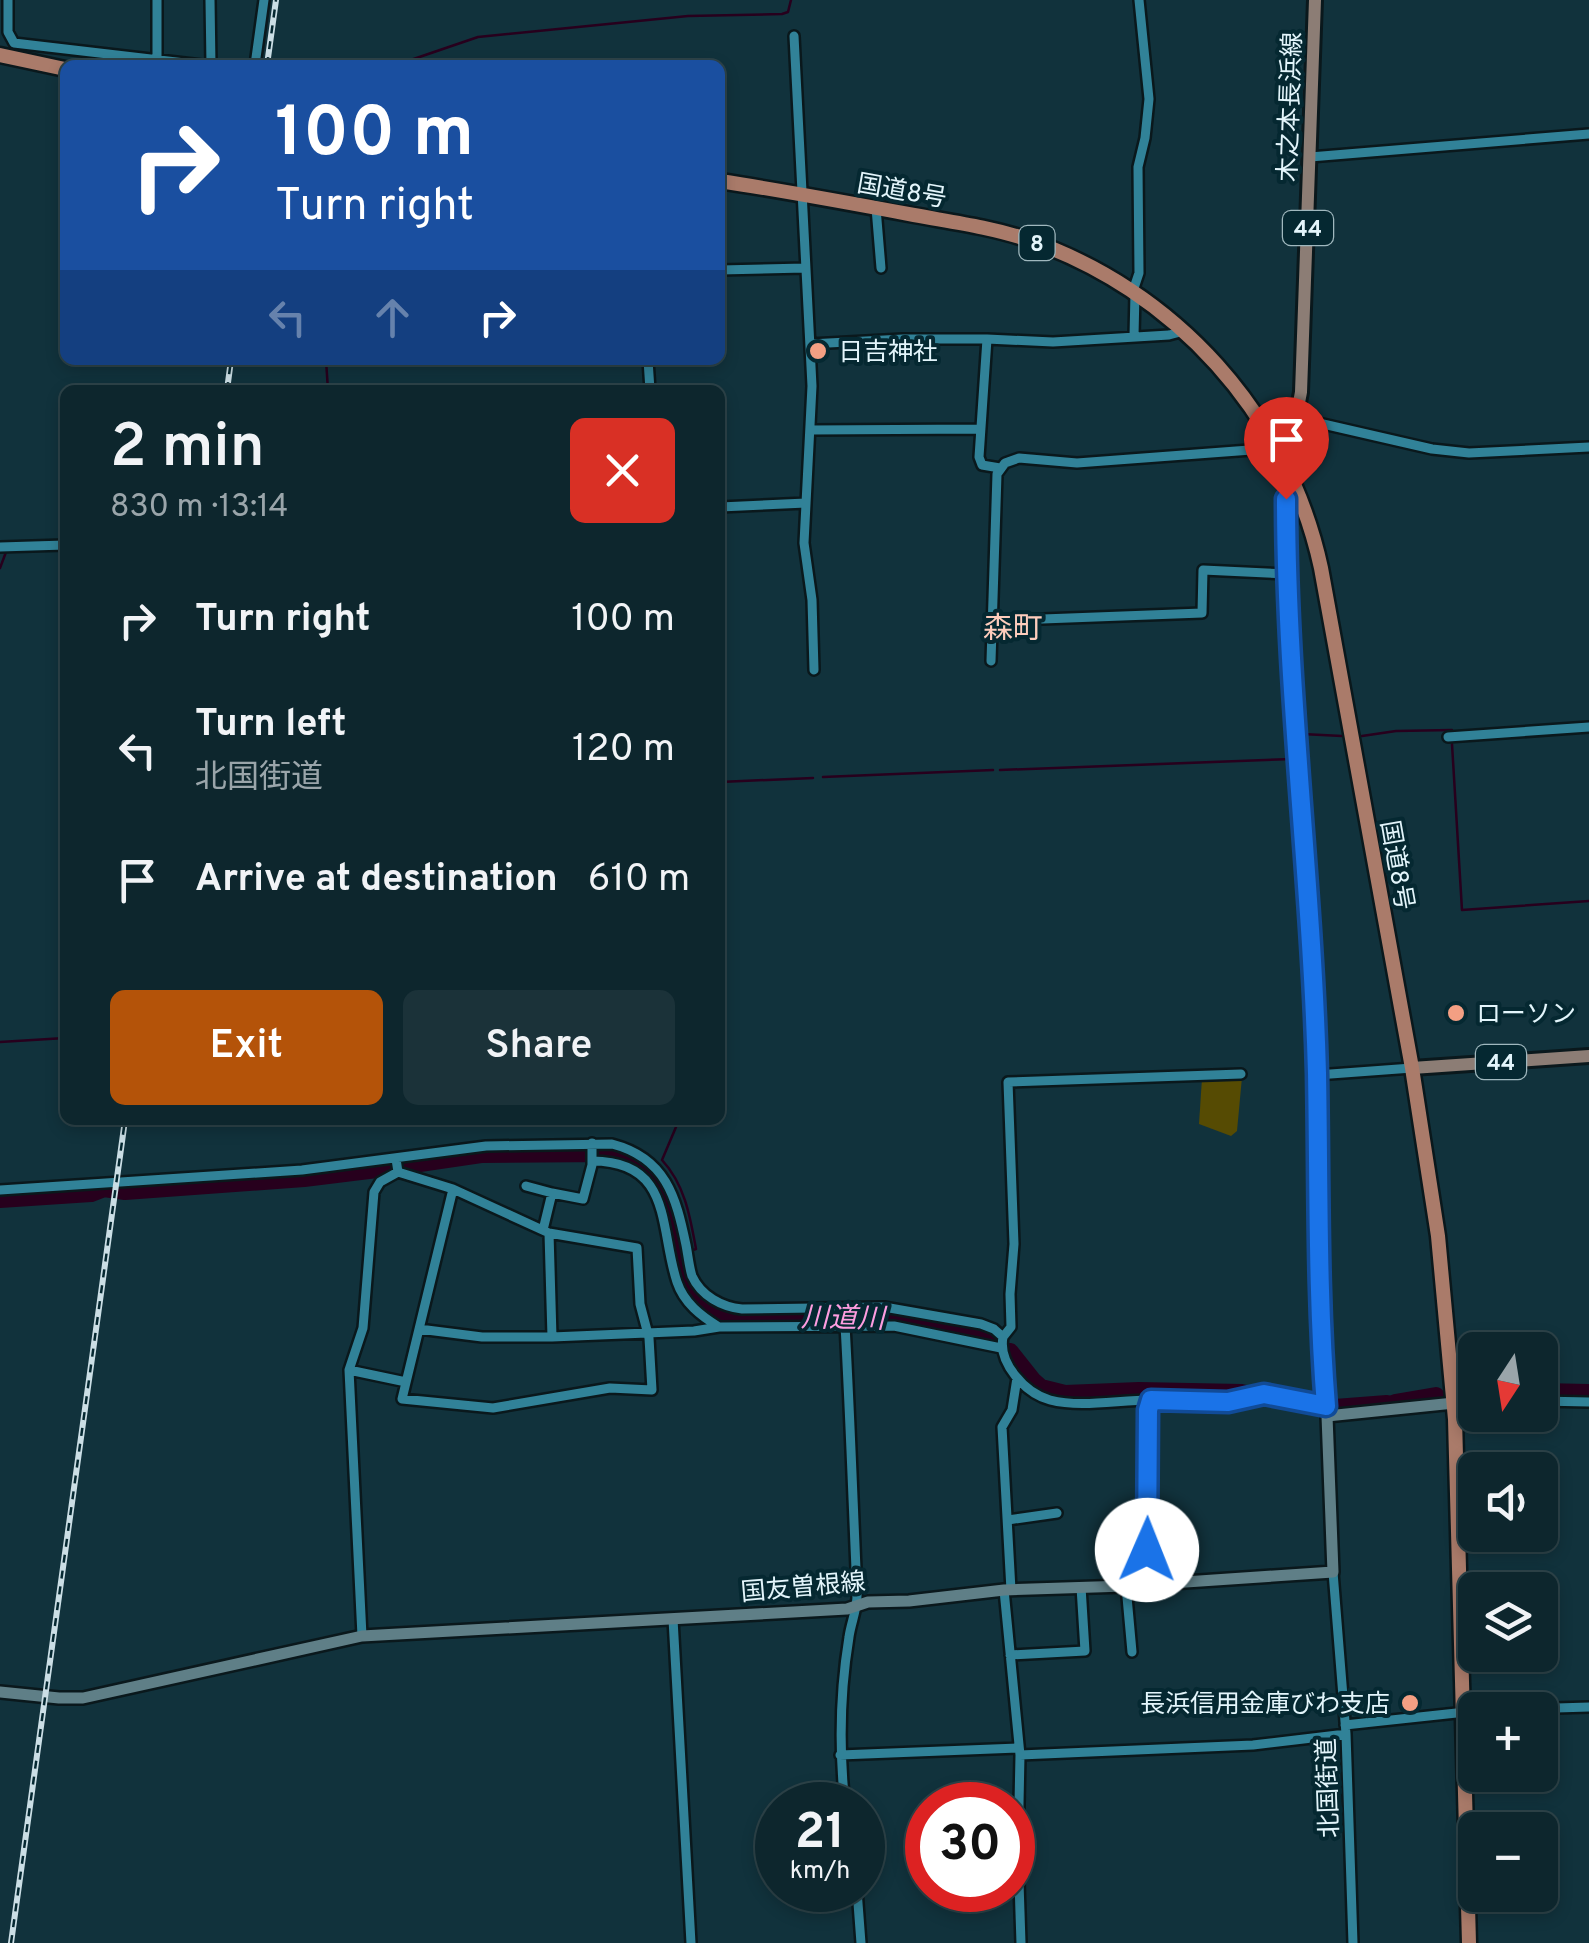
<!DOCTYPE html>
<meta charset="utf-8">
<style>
body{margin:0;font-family:Overpass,"Noto Sans JP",sans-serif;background:#1b3239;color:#f1f3f6;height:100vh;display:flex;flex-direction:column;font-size:38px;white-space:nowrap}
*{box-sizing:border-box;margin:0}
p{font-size:32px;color:#9aa5aa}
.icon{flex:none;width:55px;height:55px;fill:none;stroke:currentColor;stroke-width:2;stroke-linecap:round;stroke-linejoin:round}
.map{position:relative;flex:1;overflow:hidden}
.drawer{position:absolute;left:60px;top:385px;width:665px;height:740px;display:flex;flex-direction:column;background:#0d262d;border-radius:15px;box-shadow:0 5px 15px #0003,0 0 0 2px #2d4349}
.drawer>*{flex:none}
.banner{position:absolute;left:60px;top:60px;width:665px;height:305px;border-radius:15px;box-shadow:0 5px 15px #0003,0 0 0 2px #2d4349;background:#1a4fa0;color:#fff;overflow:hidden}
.needle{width:65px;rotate:192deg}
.tools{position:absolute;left:1458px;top:1332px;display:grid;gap:20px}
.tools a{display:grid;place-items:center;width:100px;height:100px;border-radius:15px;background:#0d262d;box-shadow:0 5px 15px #0003,0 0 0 2px #2d4349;font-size:50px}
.speed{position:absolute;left:755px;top:1782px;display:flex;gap:20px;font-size:50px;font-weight:700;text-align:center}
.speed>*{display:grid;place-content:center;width:130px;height:130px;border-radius:50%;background:#0d262d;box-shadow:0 5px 15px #0003,0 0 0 2px #2d4349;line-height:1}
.speed small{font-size:25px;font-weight:400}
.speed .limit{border:15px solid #d22;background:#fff;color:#111}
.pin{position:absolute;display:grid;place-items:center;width:85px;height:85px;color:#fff;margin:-102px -42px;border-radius:50% 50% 50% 0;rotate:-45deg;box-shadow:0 0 10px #0007}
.pin .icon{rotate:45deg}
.me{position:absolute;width:110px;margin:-55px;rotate:1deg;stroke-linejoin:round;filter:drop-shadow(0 0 8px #0008)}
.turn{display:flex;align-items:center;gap:35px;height:210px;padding:0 50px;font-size:45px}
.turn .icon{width:130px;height:130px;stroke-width:2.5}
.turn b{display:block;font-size:70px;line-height:85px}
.lanes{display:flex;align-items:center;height:95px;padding:0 50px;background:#0003;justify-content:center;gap:50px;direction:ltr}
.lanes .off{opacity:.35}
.round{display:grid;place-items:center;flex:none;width:105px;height:105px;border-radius:15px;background:#1b3239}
.overview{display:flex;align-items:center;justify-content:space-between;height:170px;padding:0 50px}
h1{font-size:60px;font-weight:600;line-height:75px}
.primary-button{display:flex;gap:20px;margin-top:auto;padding:20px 50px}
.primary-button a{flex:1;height:115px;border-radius:15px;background:#b45309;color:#fff;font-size:40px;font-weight:600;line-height:115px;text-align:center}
.primary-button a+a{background:#1b3239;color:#f1f3f6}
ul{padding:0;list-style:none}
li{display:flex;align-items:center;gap:30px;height:130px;padding:0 50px}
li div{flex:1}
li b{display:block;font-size:38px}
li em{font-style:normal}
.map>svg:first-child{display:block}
.green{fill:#564b03}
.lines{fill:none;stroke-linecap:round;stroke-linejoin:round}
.stream{stroke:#27001d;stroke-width:2.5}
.river{stroke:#27001d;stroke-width:18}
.minor-casing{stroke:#0a181c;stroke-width:14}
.secondary-casing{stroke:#0a181c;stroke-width:16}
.primary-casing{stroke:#0a181c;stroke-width:18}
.trunk-casing{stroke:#0a181c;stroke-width:19}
.minor{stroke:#318298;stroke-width:9}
.secondary{stroke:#5f7f87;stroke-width:11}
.primary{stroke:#8c7d75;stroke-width:12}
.trunk{stroke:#aa7b6a;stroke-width:14}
.rail-casing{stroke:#cbdee5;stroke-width:6}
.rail{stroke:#052831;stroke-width:2.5;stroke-dasharray:8;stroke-linecap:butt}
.route-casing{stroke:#114b97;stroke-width:25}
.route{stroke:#1a73e8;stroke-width:18}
.poi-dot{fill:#f39f83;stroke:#052831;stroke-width:4}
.labels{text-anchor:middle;stroke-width:8;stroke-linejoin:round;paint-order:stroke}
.shield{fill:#052831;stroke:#a0b8be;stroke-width:2.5}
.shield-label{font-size:22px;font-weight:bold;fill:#e3f5fb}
.street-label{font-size:25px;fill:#e3f5fb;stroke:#052831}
.poi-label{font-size:25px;fill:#e3f5fb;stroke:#052831;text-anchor:start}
.water-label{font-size:28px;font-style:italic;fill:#fd9de0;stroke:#052831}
.quarter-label{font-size:30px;fill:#fdccbc;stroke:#052831}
</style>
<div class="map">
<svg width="1589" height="1943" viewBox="0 0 1589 1943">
<rect width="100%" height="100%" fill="#11323c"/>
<path class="green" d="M1242 1077 1237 1131 1231 1136 1199 1124 1202 1078Z"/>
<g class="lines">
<path class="stream" d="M396 65 478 37 688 16 782 14 788 12 791 0
M326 360 328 390
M14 542 65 540
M0 568 6 552
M1302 734 1342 736
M1362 736 1396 731 1452 730
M1452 744 1462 910 1589 901
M1000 770 1293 759 1292 733
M823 777 993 770
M720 782 813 778
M0 1042 65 1038
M676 1120V1127L662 1160C685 1185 690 1216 696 1249L693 1250
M679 1252 682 1251"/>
<path class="river" d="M406 1165 481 1154 609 1153C715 1180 640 1297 734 1317L893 1316 992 1337
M0 1199 91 1193 104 1188 125 1191 304 1178 385 1168
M1010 1352 1033 1381 1041 1388 1065 1394 1139 1391 1242 1393
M1540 1392 1589 1393
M1395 1403 1436 1396
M1335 1408 1387 1404"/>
<defs>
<path id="minor" d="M8 0V32L14 43 202 65
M157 0V60
M210 0 211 65
M794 36 812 386 804 543 812 600 814 670
M255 65 264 0
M1310 157 1589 134
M876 208 881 268
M720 270 805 268
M1133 291 1139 273 1138 167 1145 138 1149 99 1139 0
M1134 336 1135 293
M987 339 1053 342 1169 335 1184 331
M810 344 903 339H987L979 457 982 465 1000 468
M648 360 650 390
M1297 418 1432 449 1469 453 1589 447
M811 430 980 429
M1294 484 1287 488 1286 499 1289 625 1303 814 1317 1074 1322 1347 1326 1408
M720 507 806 503
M0 547 65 545
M992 621 1202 613 1203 570 1288 574
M991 661 997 474 1005 463 1019 458 1077 463 1277 448
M1448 737 1589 727
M1317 1075 1412 1068
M592 1161C673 1161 659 1228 677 1282 684 1303 701 1316 719 1327
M398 1172 453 1189
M526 1186 552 1193
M453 1189 549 1233 637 1248 640 1304 649 1338 652 1390 610 1388 493 1408 402 1399Z
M0 1190 302 1170 486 1146 612 1144C666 1158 676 1197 686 1245 688 1255 689 1267 692 1276 701 1296 722 1307 742 1309L884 1307 981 1324 994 1329 1003 1337C998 1363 1025 1393 1050 1400 1081 1408 1118 1400 1150 1400 1175 1400 1202 1404 1227 1402 1238 1401 1247 1396 1257 1395 1279 1393 1304 1402 1326 1406
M543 1230 552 1193 583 1199 592 1165V1143
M419 1329 482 1337H552L549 1233
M552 1337 694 1331 719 1327 894 1326 1001 1348
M1003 1337 1011 1327 1010 1294 1014 1244 1008 1082 1241 1074
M349 1370 406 1382
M1540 1401 1589 1402
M1454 1403 1475 1402
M1008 1520 1057 1513
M1333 1572 1346 1734 1353 1943
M1147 1584 1148 1410 1151 1400
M1126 1586 1132 1652
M1004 1590 1020 1755 1253 1745 1346 1734
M1011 1590 1002 1427 1012 1410 1017 1378
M673 1619 691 1943
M362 1636 349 1370 363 1328 374 1192 380 1182 398 1172 396 1159
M1010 1655 1085 1651 1081 1587
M1492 1710 1589 1707
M1345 1725 1475 1711
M840 1755 1019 1748
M1020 1755 1018 1852 1021 1943
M845 1805C839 1750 840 1692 849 1637 851 1622 858 1608 857 1592 853 1503 850 1414 845 1325
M857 1890 861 1943"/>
<path id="secondary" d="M0 1692 59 1698H83L362 1636 847 1609 868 1602 909 1601 1004 1590 1126 1586 1333 1572 1327 1416 1454 1403"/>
<path id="primary" d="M1277 448C1294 433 1297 414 1301 392L1315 0
M1412 1068 1589 1056"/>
<path id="trunk" d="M0 55 65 69
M720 181C785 191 850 203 914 215 952 222 990 227 1026 239 1175 289 1288 415 1321 568L1412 1068 1438 1236 1455 1419 1469 1943"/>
</defs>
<use href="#minor" class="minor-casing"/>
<use href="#secondary" class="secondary-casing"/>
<use href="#primary" class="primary-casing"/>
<use href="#trunk" class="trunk-casing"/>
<use href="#minor" class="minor"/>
<use href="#secondary" class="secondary"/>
<use href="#primary" class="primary"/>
<use href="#trunk" class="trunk"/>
<defs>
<path id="rail" d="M267 65 276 0
M227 390 231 360
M11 1943 125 1120"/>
</defs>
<use href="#rail" class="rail-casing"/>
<use href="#rail" class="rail"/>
</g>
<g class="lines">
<defs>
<path id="route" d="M1147 1550 1148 1410 1151 1400 1228 1402 1264 1394 1326 1406C1317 1295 1319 1184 1317 1073 1312 882 1286 690 1286 499"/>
</defs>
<use href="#route" class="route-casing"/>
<use href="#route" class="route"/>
</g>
<g class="poi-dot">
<circle cx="818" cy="351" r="10"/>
<circle cx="1456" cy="1013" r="10"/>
<circle cx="1410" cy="1703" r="10"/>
</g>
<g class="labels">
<g class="shield">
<rect x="1283" y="211" width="50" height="34" rx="8"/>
<rect x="1019.5" y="226" width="35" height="34" rx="8"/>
<rect x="1476" y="1045" width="50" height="34" rx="8"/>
</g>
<g class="shield-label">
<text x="1308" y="236">44</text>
<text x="1037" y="251">8</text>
<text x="1501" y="1070">44</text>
</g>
<g class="street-label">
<text transform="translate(1289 107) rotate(-88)" y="9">木之本長浜線</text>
<text transform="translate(902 190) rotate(10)" y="9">国道8号</text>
<text transform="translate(1398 865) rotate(80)" y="9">国道8号</text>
<text transform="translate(803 1586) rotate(-5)" y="9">国友曽根線</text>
<text transform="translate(1327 1788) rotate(-92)" y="9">北国街道</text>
</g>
<g class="poi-label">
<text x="838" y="360">日吉神社</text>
<text x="1476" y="1022">ローソン</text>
<text x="1390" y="1712" text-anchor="end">長浜信用金庫びわ支店</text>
</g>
<g class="water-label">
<text transform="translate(843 1317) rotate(1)" y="10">川道川</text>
</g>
<g class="quarter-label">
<text x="1013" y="638">森町</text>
</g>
</g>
</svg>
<div class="tools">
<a><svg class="needle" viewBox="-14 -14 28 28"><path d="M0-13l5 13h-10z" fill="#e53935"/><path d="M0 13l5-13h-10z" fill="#9aa5aa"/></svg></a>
<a><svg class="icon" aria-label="sound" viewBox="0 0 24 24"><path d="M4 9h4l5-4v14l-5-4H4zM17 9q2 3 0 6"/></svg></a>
<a><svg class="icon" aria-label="layers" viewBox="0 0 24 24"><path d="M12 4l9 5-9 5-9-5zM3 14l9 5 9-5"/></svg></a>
<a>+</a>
<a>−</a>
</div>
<div class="speed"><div>21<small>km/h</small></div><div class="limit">30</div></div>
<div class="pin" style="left:1286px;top:499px;background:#d93025"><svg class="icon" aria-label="arrive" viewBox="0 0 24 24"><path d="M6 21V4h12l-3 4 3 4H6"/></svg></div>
<svg class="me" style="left:1147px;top:1550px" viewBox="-20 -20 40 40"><circle r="19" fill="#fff"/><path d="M0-13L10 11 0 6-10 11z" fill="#1a73e8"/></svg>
<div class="banner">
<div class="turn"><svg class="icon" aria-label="right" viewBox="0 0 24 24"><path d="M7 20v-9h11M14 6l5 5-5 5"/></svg><div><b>100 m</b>Turn right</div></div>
<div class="lanes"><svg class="icon off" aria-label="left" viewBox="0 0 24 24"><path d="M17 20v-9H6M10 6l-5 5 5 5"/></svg><svg class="icon off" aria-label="ahead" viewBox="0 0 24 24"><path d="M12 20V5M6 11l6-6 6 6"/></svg><svg class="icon" aria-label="right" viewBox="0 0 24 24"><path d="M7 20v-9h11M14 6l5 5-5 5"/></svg></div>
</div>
<section class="drawer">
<div class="overview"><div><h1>2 min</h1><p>830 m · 13:14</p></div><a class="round" style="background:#d93025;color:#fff"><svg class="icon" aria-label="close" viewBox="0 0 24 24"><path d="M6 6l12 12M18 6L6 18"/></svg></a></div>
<ul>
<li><svg class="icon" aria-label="right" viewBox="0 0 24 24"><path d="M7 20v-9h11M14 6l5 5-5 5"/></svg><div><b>Turn right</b></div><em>100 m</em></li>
<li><svg class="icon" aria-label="left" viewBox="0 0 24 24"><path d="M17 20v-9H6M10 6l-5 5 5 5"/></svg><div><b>Turn left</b><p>北国街道</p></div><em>120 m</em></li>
<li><svg class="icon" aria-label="arrive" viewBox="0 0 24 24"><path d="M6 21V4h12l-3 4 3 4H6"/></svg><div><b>Arrive at destination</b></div><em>610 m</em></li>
</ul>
<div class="primary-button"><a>Exit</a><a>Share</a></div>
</section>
</div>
